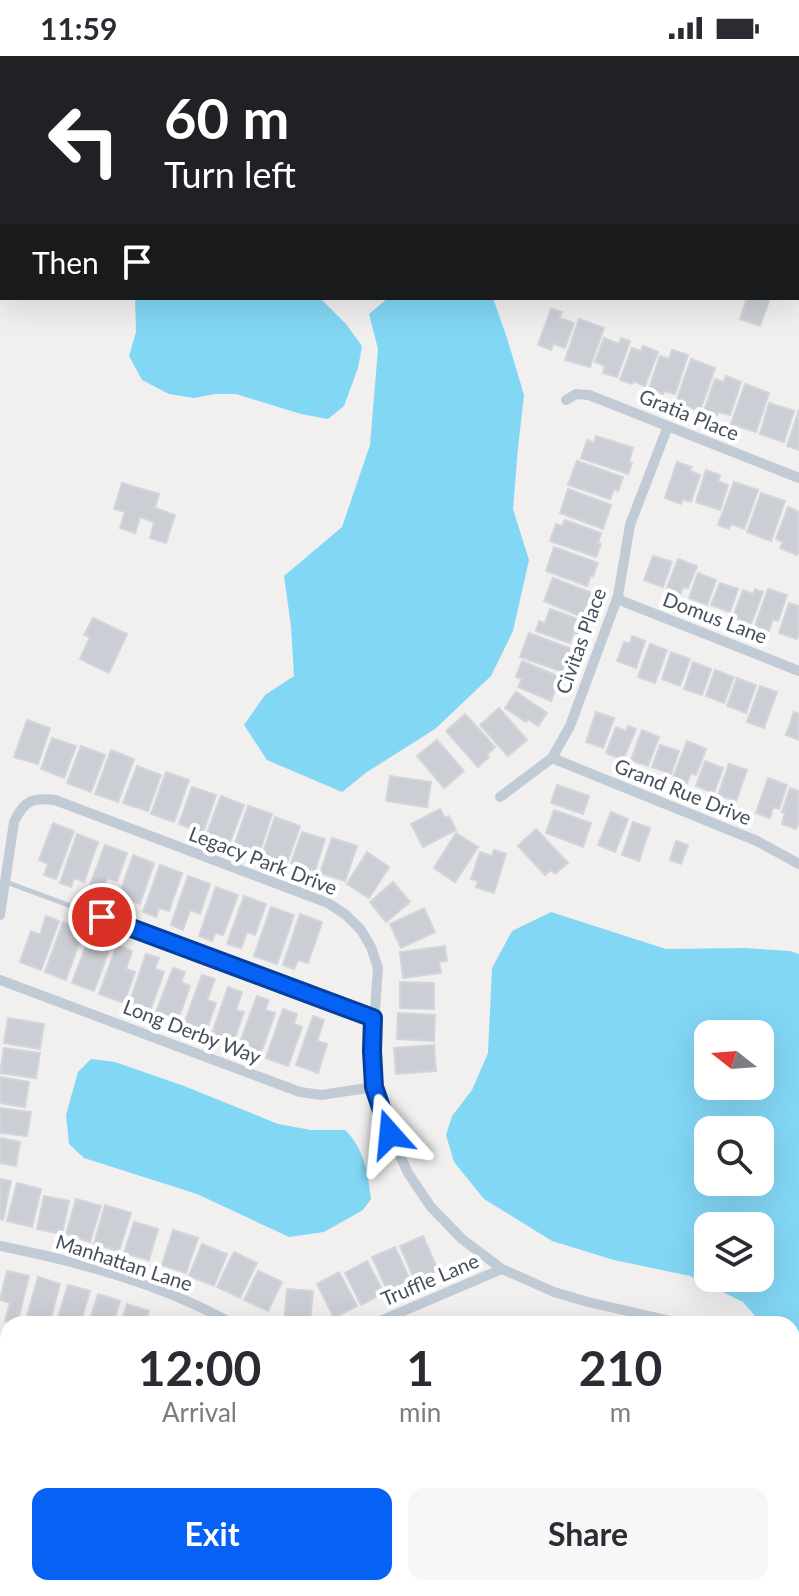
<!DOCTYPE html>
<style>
body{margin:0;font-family:Lato,sans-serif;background:#f7f7f7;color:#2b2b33;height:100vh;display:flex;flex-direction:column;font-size:30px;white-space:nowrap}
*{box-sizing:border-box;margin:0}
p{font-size:26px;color:#7c7c81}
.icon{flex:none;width:44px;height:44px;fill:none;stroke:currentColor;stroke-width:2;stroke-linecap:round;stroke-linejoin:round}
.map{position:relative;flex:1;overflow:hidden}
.side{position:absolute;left:0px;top:1260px;width:800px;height:280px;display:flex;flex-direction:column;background:#fff;border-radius:24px 24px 0 0;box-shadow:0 8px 32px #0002}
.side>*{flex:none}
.hud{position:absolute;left:0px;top:0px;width:800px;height:244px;box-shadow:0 8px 32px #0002;background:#202124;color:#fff;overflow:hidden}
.needle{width:52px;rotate:287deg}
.tools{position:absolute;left:694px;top:964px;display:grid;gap:16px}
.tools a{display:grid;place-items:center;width:80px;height:80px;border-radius:16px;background:#fff;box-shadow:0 8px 32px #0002;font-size:40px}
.pin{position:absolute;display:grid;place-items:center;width:68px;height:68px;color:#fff;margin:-34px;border:4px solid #fff;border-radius:50%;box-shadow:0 2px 8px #0007}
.me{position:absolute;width:88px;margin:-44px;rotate:342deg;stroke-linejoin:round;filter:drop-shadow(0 0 6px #0008)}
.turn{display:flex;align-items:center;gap:28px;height:168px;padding:0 32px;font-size:36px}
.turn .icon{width:104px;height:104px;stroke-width:2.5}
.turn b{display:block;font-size:56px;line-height:68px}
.then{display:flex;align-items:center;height:76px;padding:0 32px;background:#0003;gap:16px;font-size:30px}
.eta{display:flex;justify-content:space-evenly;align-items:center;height:136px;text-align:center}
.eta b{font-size:48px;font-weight:700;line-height:56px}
.action{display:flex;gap:16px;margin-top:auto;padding:16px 32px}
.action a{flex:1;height:92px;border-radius:16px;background:#0661f5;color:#fff;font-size:32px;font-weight:700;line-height:92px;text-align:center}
.action a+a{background:#f7f7f7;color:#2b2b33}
.status{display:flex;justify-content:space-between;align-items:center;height:56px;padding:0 40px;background:#fff;direction:ltr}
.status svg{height:22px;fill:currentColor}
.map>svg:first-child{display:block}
.water{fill:#82d7f5;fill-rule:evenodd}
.building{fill:#cbced4;stroke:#d2d5db;stroke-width:2}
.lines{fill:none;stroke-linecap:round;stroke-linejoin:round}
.lane{stroke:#c1cbd6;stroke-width:5}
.street{stroke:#c1cbd6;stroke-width:10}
.route-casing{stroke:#043f9f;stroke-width:20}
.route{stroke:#0661f5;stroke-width:14}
.labels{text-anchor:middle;stroke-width:8;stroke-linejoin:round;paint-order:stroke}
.street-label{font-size:20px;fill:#45515f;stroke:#fff}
</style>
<div class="status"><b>11:59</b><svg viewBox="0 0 49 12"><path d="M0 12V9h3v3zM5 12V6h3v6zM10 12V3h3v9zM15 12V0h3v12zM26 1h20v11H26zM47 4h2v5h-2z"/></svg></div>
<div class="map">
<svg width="799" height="1540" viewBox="0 0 799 1540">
<rect width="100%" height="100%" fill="#f2efef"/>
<path class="water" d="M2 0H295L296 2H2Z
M135 242H320L346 268 362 290 358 312 344 350 328 363 301 358 236 338H215L194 342 169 338 142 324 129 300 136 276Z
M388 242H493L507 282 524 339 518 392 513 453 529 504 513 575 491 620 435 673 367 716 342 736 267 704 244 669 265 639 294 620 291 570 284 520 342 471 370 389 378 293 369 258Z
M551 856 666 893 745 892 790 895 799 898V1343L792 1325V1268H762L743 1246 690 1220 614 1204 552 1185 484 1143 454 1106 446 1079 452 1060 472 1034 488 997 492 912 512 875ZM760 978V1030H708V978ZM708 1074H760V1126H708ZM760 1170V1222H708V1170Z
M91 1003 115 1006 184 1030 278 1068 311 1074H345C364 1092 368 1117 371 1143L363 1154 324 1176 289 1181 197 1138 84 1102 69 1088 66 1059 78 1016Z"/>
<path class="building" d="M747 242H770L760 270 740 263Z
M551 253 562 256 559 262 574 267 565 292 553 288 551 294 538 289Z
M579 263 604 272 590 311 565 304Z
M604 282 619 288 621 282 630 285 617 321 603 317 605 310 595 306Z
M643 290 658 296 645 330 633 325 632 328 620 324 632 292 641 295Z
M672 294 688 299 675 338 664 335 663 338 649 333 660 300 669 303Z
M691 303 715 312 700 355 676 346Z
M726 320 741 326 730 359 718 356 717 359 704 355 715 323 724 326Z
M745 328 769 337 756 376 731 368Z
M769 347 794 355 784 386 760 378Z
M799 354V394L787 390Z
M596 380 633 392 629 406 632 407 628 418 581 402 587 384 594 387Z
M577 405 623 421 618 435 614 433 610 443 568 429Z
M677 406 692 411 690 415 700 419 691 446 683 443 681 448 665 442Z
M706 414 720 419 718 425 728 429 720 454 696 446Z
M734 426 758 434 744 473 731 468 729 473 718 469Z
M122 427 159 438 155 452 175 459 166 487 150 482 154 466 140 461 135 477 120 472 125 456 114 453Z
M568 433 611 449 603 473 560 457Z
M761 437 785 445 771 485 747 476Z
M788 451 799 456V494L797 499 780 492 783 486 776 483Z
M565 464 601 477 598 487 601 488 596 501 550 485 556 468 562 470Z
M554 491 598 507 593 520 591 519 587 530 546 515Z
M653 500 672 506 663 531 644 524Z
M678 503 697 510 688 532 683 531 679 542 665 537Z
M698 517 716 524 707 549 689 542Z
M553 522 592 537 582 561 544 545Z
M720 527 738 533 730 556 711 549Z
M755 533 763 536 751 568 733 561 743 534 753 538Z
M768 533 787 539 778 565 773 563 769 575 755 570Z
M789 547 799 550V576L797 583 779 577Z
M550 553 583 565 578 578 574 577 570 587 536 575 539 565 545 567Z
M93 562 127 578 109 617 80 603 90 581 84 579Z
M529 577 572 593 563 616 520 601Z
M632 580 645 585 636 612 617 605 624 586 630 588Z
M650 588 667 594 655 627 638 621Z
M671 596 690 603 680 630 662 623Z
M522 605 560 621 551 645 518 631 522 623 516 621Z
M693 606 711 613 702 639 684 633Z
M715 614 734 621 724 647 706 640Z
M737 622 756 629 746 657 727 650Z
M760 630 777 636 764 672 747 666Z
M516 636 547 657 538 670 528 663 526 666 505 652Z
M499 652 527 684 508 700 480 669Z
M596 656 614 662 603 692 586 686Z
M794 656 799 658V684L786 679Z
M465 658 495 691 487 699 489 701 478 711 446 675Z
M27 664 50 672 38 708 14 701Z
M628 670 636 673 623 704 606 697 616 671 626 675Z
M642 674 659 681 648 710 631 704Z
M52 682 76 690 64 722 41 713Z
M437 684 464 715 444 732 417 700Z
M687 685 706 693 696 719 691 717 687 727 673 722Z
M660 689 679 695 671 718 652 711Z
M81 690 105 699 91 736 67 727Z
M111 694 134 703 118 746 95 738Z
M705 705 723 712 714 737 696 730Z
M729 708 747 714 736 745 718 739Z
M137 710 161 719 148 755 123 747Z
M166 716 189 724 174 766 151 758Z
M390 720 431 726 427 751 386 745Z
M768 722 787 729 779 753 773 751 770 762 756 757Z
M557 729 589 740 583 758 551 747Z
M192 731 216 739 203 777 179 768Z
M790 732 799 735V766L796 773 782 768 785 757 782 756Z
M221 740 244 749 230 786 207 777Z
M248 750 272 758 259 798 234 790Z
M440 753 445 762 449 760 456 774 423 791 411 768Z
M554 754 591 767 583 791 546 777Z
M611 756 628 763 615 796 598 789Z
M275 761 300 770 287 807 262 799Z
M633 766 650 772 639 805 622 799Z
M53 767 74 775 56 823 44 819 48 808 39 804Z
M536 773 568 807 555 818 551 814 545 819 518 790Z
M302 776 325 783 315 815 291 807Z
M456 777 478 791 455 826 434 812Z
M77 778 98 786 84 826 74 822 71 831 60 827Z
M332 782 357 790 345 825 320 817Z
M676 785 688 789 681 808 670 804Z
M105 789 127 797 117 825 107 822 99 842 87 838Z
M494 794 506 798 494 837 476 831 478 825 471 823 480 796 492 800Z
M367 796 389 811 369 842 347 828Z
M133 799 154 807 140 848 131 844 128 853 116 849Z
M160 809 182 817 169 855 159 852 156 861 143 856Z
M188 820 210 828 200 858 190 854 183 874 171 869Z
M393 826 410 846 386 866 370 846Z
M216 831 238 839 223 879 215 877 212 885 199 880Z
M244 840 266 848 255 879 247 876 241 892 227 888Z
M271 851 294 859 277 908 254 900Z
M424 852 435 876 401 892 390 868Z
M300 858 322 866 308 907 298 904 294 913 283 909Z
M46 860 59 865 41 914 20 906 31 875 40 879Z
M63 866 75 871 72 881 80 884 66 924 45 916Z
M91 877 105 882 101 891 109 894 94 935 72 927Z
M117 889 132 895 126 913 135 916 124 947 99 938Z
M445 890 447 905 439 906 441 917 403 922 400 896Z
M146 898 159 902 155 913 164 916 150 955 129 948Z
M173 912 185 916 181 926 190 930 177 967 155 959Z
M202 919 215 923 207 944 216 947 206 976 184 968Z
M400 926 434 927V953L400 952Z
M228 931 242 936 236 954 244 956 233 987 211 980Z
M257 940 269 944 265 954 275 957 261 997 239 989Z
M283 953 297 958 294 968 302 971 288 1010 266 1002Z
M398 957 435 959 434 985 397 983Z
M313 960 324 964 317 985 327 988 318 1017 296 1009Z
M8 962 44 968 40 993 4 987Z
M434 989 436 1015 396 1018 394 992Z
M4 992 40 997 36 1022 0 1017Z
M0 1021 29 1026 25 1051 0 1047Z
M0 1052 31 1056 27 1080 0 1077Z
M0 1082 20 1086 16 1110 0 1107Z
M0 1123 11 1125 3 1164 0 1163Z
M17 1127 41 1133 32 1171 7 1165Z
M44 1140 69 1145 62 1178 37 1173Z
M76 1143 101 1150 90 1186 66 1178Z
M105 1149 131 1157 119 1195 94 1188Z
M134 1166 158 1173 149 1204 124 1197Z
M173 1174 198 1182 186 1217 162 1209Z
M423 1180 438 1214 415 1225 400 1190Z
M202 1188 227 1198 214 1230 189 1220Z
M395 1191 410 1224 387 1234 372 1201Z
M234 1196 257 1207 240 1242 217 1231Z
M367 1205 384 1237 361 1249 345 1217Z
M7 1215 29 1220 17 1268 5 1265 10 1247 0 1244Z
M258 1215 282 1226 268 1255 244 1244Z
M339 1216 357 1250 334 1262 317 1228Z
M38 1221 60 1228 49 1268H36L37 1263 27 1260Z
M68 1229 90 1235 80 1268H56Z
M287 1233 313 1235 310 1268H284Z
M98 1238 120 1245 113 1268 89 1267Z
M127 1248 149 1255 145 1268H121Z
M0 1304 8 1306 6 1358 0 1356Z
M8 1406V1450L5 1460 0 1458V1432Z
M0 1495 7 1497 4 1506 8 1508V1528L4 1540H0Z
M15 1532H38L36 1540H12Z
M48 1532H63L72 1536 70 1540H45Z
M83 1532H95L97 1533 94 1540H79Z
M210 1532H218L224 1540H200Z
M224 1532H253L257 1537 254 1540H230Z
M260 1532H276L281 1540H266Z
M391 1532H417L421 1540H395Z
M429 1532H454L458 1540H433Z
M601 1532H630L632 1540H576Z"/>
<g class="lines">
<path class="lane" d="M6 826 373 962
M0 1284 8 1286
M0 1476 8 1478
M133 1532 148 1540
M325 1540 338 1532"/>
<path class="street" d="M486 0V2
M798 143 799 141
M798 170H799
M566 344 576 338 589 339 799 422
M617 543 799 615
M552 702 757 785 799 808
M500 741 552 702 570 670 618 540 630 469 668 370
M0 859 14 766C24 745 32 741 55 744L328 847 346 859 361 874 371 891 378 912 372 995 374 1031 390 1078 408 1117 431 1151 462 1183 502 1213 554 1236 588 1246 684 1268
M0 924 300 1036 321 1039 374 1031
M0 1190C80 1206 162 1228 233 1268
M373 1268 502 1213
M0 1379 8 1381
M792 1447 799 1445
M512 1540 532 1532"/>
</g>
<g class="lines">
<defs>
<path id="route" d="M102 861 373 962 372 995 374 1031 390 1078"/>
</defs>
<use href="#route" class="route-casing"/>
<use href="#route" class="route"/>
</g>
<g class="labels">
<g class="street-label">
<text transform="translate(689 359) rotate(22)" y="7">Gratia Place</text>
<text transform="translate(715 562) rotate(21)" y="7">Domus Lane</text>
<text transform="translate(581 585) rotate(-70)" y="7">Civitas Place</text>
<text transform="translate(683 736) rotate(22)" y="7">Grand Rue Drive</text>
<text transform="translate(263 805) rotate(21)" y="7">Legacy Park Drive</text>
<text transform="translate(192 976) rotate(21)" y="7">Long Derby Way</text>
<text transform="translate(124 1207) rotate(18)" y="7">Manhattan Lane</text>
<text transform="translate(430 1224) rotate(-23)" y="7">Truffle Lane</text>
</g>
</g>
</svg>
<div class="tools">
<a><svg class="needle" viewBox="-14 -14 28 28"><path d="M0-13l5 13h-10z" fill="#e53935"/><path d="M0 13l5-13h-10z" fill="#7c7c81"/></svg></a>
<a><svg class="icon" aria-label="search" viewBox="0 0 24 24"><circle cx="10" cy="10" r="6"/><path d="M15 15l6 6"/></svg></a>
<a><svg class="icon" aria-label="layers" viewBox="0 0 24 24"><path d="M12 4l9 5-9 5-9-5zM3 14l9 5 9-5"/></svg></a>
</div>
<div class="pin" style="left:102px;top:861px;background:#d93025"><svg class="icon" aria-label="arrive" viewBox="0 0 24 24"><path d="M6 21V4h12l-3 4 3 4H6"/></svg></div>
<svg class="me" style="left:390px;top:1078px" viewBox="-20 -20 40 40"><path d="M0-17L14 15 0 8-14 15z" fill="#0661f5" stroke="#fff" stroke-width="4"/></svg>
<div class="hud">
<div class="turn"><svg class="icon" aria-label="left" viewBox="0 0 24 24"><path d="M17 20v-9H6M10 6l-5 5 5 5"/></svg><div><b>60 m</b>Turn left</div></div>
<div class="then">Then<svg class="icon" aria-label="arrive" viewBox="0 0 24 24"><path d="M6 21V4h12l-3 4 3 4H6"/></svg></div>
</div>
<section class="side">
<div class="eta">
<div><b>12:00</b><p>Arrival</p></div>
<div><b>1</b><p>min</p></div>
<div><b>210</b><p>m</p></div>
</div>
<div class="action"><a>Exit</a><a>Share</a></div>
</section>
</div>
